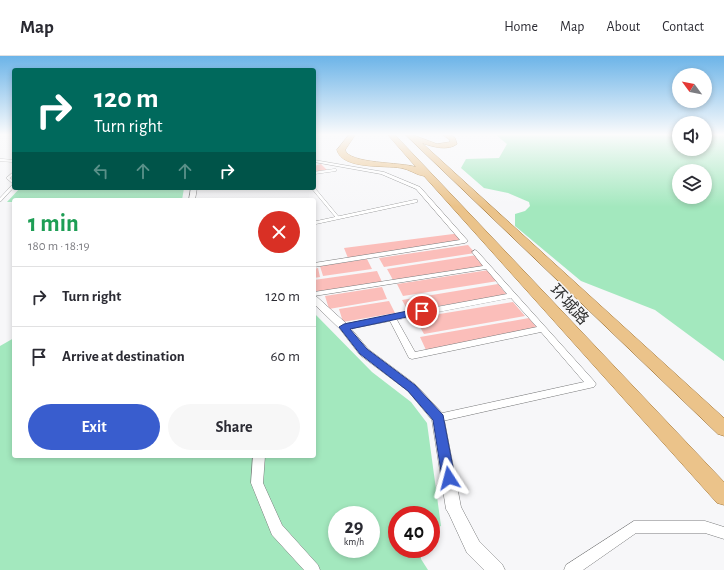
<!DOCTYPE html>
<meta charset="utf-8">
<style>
body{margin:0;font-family:"Alegreya Sans","Noto Sans SC",sans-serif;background:#f7f7f7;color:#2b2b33;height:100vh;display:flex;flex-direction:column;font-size:15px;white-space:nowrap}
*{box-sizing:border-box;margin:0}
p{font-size:13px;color:#7c7c81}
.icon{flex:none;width:22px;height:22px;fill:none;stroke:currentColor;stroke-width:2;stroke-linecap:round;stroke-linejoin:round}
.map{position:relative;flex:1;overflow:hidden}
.sheet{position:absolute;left:12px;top:142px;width:304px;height:260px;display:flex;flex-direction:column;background:#fff;border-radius:4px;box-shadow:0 2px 6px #0003}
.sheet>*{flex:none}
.guide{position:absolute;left:12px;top:12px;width:304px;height:122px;border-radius:4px;box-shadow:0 2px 6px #0003;background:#00695c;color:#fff;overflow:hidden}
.needle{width:26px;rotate:302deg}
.buttons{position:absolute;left:672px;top:12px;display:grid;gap:8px}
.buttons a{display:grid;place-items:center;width:40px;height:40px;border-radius:50%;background:#fff;box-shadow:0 2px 6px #0003;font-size:20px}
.speed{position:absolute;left:328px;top:450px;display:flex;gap:8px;font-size:20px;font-weight:700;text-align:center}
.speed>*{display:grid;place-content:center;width:52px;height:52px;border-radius:50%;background:#fff;box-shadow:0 2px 6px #0003;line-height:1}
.speed small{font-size:10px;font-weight:400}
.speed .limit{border:6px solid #d22;background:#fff;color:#111}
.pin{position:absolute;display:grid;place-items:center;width:34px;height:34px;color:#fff;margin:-17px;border:2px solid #fff;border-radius:50%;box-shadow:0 1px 4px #0007}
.me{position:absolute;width:44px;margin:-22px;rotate:351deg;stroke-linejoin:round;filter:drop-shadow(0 0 3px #0008)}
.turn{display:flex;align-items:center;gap:14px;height:84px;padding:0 16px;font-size:18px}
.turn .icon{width:52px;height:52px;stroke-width:2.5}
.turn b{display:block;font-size:28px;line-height:34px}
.lanes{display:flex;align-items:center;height:38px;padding:0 16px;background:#0003;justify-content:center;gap:20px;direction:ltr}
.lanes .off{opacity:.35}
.round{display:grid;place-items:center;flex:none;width:42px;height:42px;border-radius:21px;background:#f7f7f7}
.head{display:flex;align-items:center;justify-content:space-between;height:68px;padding:0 16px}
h1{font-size:24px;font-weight:700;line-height:30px;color:#1e9e55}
.cta{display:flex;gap:8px;margin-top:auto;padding:8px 16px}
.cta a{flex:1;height:46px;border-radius:24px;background:#395dce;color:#fff;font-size:16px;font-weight:700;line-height:46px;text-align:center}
.cta a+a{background:#f7f7f7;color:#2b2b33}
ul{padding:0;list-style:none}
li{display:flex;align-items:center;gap:12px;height:60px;padding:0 16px;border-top:1px solid #e1e1e2}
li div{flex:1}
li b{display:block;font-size:15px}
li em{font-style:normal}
header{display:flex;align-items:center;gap:24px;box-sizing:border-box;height:56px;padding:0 20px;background:#fff;border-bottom:1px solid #e1e1e2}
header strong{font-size:19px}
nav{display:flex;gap:22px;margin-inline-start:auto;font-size:14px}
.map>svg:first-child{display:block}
.green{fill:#a3e8be;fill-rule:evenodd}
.building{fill:#fbbeba}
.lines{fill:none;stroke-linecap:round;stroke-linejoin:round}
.service-far1-casing{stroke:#7a7b7c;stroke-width:3}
.service-casing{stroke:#7a7b7c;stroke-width:3.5}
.minor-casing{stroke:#7a7b7c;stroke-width:1}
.tertiary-casing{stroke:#7a7b7c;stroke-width:1}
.primary-casing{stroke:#a2773a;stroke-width:1}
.service-far1{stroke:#fff;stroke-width:2.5}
.service{stroke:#fff;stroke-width:3}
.minor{fill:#fff;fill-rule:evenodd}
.tertiary{fill:#fff;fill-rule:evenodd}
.primary{fill:#ebc38a;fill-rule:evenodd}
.route{fill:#395dce;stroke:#253c86}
.labels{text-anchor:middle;stroke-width:3;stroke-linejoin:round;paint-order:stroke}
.street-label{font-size:16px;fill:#353535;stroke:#f7f7f9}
</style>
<header>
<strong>Map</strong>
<nav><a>Home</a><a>Map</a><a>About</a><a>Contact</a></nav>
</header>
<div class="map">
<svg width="724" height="514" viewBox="0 0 724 514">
<rect width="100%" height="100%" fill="#f7f7f9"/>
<path class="green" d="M496 79H679V93H705V79H724V305L655 254 581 225 515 170V158L525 155 530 150 529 146 508 137 484 132 461 112 466 103 499 102 507 88ZM679 115H705V141H679Z
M20 132H184L182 144H14V146H7Z
M314 257 372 316 411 346 427 367 441 470 431 473V459H397V493H421V503L428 514H0V290L14 282V400H314ZM337 459H371V493H337Z"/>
<path class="building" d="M321 108 327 114 314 116V110Z
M461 177 467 185 348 202 344 192Z
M468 189 475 197 384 211 379 202Z
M477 199 486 210 393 224 387 213Z
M367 203 372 213 323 220 320 210Z
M318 212 320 221 314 222V213Z
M489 214 498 225 403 240 397 228Z
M377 215 382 226 314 236V224Z
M498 228 507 239 408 255 402 244Z
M382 231 387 243 329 253 325 240Z
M389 245 395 257 343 266 339 253Z
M513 246 525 260 424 278 415 262Z
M529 262 538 273 426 294 420 281Z"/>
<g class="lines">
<defs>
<path id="service-far1" d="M0 104 14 105
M14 117 8 122 14 127
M314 117 335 114"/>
<path id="service" d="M313 132 338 162
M0 144 14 129
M314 167 416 145"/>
<path id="minor" d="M314 104 384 116 420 131 468 185 465 187 314 211V207L460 184 416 133 381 118 314 106Z
M475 194 477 195 594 325 596 328 594 331 438 366 434 365 433 362 434 359 438 358 584 326 541 276 412 303 409 302 390 265 344 274 340 271 344 268 507 238 486 213 314 240V236L483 210 472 196ZM511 242 537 271 415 296 397 264Z
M253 400H265L263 427 282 469 318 509 320 514H304L272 479 251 427Z
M634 465H705L724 471V483L705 477H636L583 514H564L566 509Z"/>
<path id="tertiary" d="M191 132H197L195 144H189Z
M314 240 317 241 348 269 368 293 416 329 443 358 461 451 479 485 502 508 505 514H484L467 497 449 458 446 453 432 364 408 335 360 299 340 273 314 248Z"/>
<path id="primary" d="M349 79H355L345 94C349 108 401 106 416 111L388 79H395L724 426V449L717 447 424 120C416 119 409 113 401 112 385 109 342 114 337 94Z
M406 79H413L437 88 450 86V84L443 79H451L455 82 457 88C448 95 433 91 422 87L724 362V380L718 378Z"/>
</defs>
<use href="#service-far1" class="service-far1-casing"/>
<use href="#service" class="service-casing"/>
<use href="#minor" class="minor-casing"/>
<use href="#tertiary" class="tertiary-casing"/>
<use href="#primary" class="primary-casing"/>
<use href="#service-far1" class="service-far1"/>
<use href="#service" class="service"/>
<use href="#minor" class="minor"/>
<use href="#tertiary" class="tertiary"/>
<use href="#primary" class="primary"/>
</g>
<linearGradient id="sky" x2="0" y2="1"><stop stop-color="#6cb4e8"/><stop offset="0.52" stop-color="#fbfbfc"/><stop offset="1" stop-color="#fbfbfc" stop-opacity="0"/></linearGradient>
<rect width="724" height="151" fill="url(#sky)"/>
<path class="route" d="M422 252 426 253V257L350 273 367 293 415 329 443 359 455 422 453 427 449 429 444 427 442 422 433 364 408 335 360 298 339 271 344 268Z"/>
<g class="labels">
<g class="street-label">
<text transform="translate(570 248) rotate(47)" y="6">环城路</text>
</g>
</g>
</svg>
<div class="buttons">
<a><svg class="needle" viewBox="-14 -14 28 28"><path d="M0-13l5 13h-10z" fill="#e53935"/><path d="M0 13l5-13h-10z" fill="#7c7c81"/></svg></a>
<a><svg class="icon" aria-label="sound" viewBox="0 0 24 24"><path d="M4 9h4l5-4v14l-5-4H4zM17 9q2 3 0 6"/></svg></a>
<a><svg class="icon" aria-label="layers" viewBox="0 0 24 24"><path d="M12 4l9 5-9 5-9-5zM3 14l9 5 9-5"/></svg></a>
</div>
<div class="speed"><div>29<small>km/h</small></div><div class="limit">40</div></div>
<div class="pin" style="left:422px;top:255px;background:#d93025"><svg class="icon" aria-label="arrive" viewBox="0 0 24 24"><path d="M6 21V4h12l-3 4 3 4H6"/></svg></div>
<svg class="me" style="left:449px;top:422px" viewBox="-20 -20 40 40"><path d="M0-17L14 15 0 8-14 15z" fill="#395dce" stroke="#fff" stroke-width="4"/></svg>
<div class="guide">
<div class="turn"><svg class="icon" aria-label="right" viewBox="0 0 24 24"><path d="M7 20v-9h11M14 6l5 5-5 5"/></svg><div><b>120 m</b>Turn right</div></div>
<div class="lanes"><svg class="icon off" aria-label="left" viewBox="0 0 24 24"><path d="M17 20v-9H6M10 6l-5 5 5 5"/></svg><svg class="icon off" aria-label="ahead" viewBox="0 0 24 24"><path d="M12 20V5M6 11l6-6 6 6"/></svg><svg class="icon off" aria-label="ahead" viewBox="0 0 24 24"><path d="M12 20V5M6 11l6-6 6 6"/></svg><svg class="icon" aria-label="right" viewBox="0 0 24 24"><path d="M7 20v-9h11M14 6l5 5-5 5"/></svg></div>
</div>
<section class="sheet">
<div class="head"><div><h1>1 min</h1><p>180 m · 18:19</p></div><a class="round" style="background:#d93025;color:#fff"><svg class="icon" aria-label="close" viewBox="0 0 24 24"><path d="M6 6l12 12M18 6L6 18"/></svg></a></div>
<ul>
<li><svg class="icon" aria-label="right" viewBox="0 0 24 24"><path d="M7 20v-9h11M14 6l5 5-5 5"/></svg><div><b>Turn right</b></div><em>120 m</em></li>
<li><svg class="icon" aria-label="arrive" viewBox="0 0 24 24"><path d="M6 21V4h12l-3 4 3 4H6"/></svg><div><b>Arrive at destination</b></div><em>60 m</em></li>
</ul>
<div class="cta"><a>Exit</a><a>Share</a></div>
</section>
</div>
